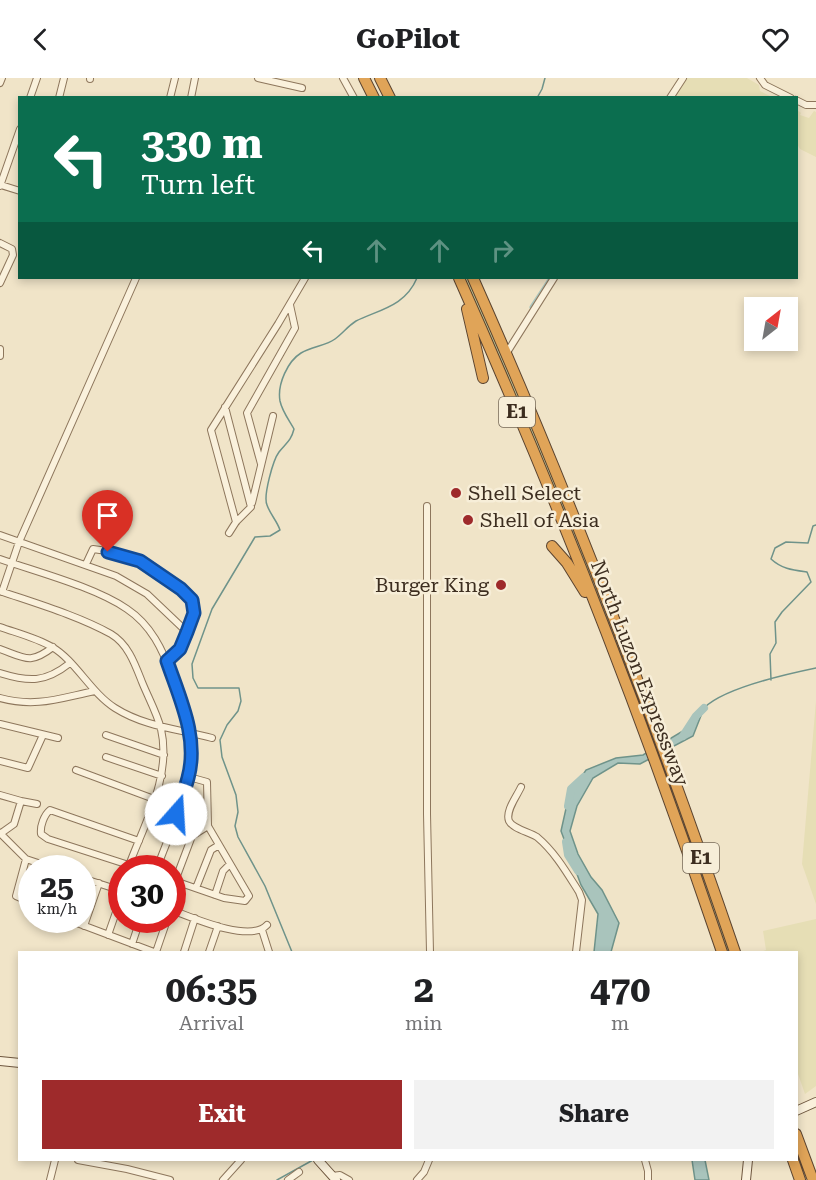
<!DOCTYPE html>
<style>
body{margin:0;font-family:"Roboto Serif",serif;background:#f2f2f2;color:#202124;height:100vh;display:flex;flex-direction:column;font-size:22px;white-space:nowrap}
*{box-sizing:border-box;margin:0}
p{font-size:20px;color:#757577}
.icon{flex:none;width:33px;height:33px;fill:none;stroke:currentColor;stroke-width:2;stroke-linecap:round;stroke-linejoin:round}
.map{position:relative;flex:1;overflow:hidden}
.sheet{position:absolute;left:18px;top:873px;width:780px;height:210px;display:flex;flex-direction:column;background:#fff;border-radius:0px;box-shadow:0 3px 9px #0003}
.sheet>*{flex:none}
.hud{position:absolute;left:18px;top:18px;width:780px;height:183px;border-radius:0px;box-shadow:0 3px 9px #0003;background:#0b6e4f;color:#fff;overflow:hidden}
.needle{width:39px;rotate:31deg}
.fabs{position:absolute;left:744px;top:219px;display:grid;gap:12px}
.fabs a{display:grid;place-items:center;width:54px;height:54px;border-radius:0px;background:#fff;box-shadow:0 3px 9px #0003;font-size:30px}
.speed{position:absolute;left:18px;top:777px;display:flex;gap:12px;font-size:30px;font-weight:700;text-align:center}
.speed>*{display:grid;place-content:center;width:78px;height:78px;border-radius:50%;background:#fff;box-shadow:0 3px 9px #0003;line-height:1}
.speed small{font-size:15px;font-weight:400}
.speed .limit{border:9px solid #d22;background:#fff;color:#111}
.pin{position:absolute;display:grid;place-items:center;width:51px;height:51px;color:#fff;margin:-62px -26px;border-radius:50% 50% 50% 0;rotate:-45deg;box-shadow:0 0 6px #0007}
.pin .icon{rotate:45deg}
.me{position:absolute;width:66px;margin:-33px;rotate:19deg;stroke-linejoin:round;filter:drop-shadow(0 0 4px #0008)}
.turn{display:flex;align-items:center;gap:21px;height:126px;padding:0 24px;font-size:27px}
.turn .icon{width:78px;height:78px;stroke-width:2.5}
.turn b{display:block;font-size:42px;line-height:51px}
.lanes{display:flex;align-items:center;height:57px;padding:0 24px;background:#0003;justify-content:center;gap:30px;direction:ltr}
.lanes .off{opacity:.35}
.eta{display:flex;justify-content:space-evenly;align-items:center;height:102px;text-align:center}
.eta b{font-size:36px;font-weight:700;line-height:42px}
.action{display:flex;gap:12px;margin-top:auto;padding:12px 24px}
.action a{flex:1;height:69px;border-radius:0px;background:#9e2a2b;color:#fff;font-size:24px;font-weight:700;line-height:69px;text-align:center}
.action a+a{background:#f2f2f2;color:#202124}
header{display:flex;justify-content:space-between;align-items:center;height:78px;padding:0 24px;background:#fff;font-size:27px;font-weight:700}
.map>svg:first-child{display:block}
.farmland{fill:#e6deb5}
.green{fill:#c9cf9b}
.water{fill:#a9c4bc;stroke:#6f938a;stroke-width:1.5}
.lines{fill:none;stroke-linecap:round;stroke-linejoin:round}
.stream{stroke:#6f938a;stroke-width:1.5}
.canal{stroke:#a9c4bc;stroke-width:5}
.river{stroke:#a9c4bc;stroke-width:8}
.street-casing{stroke:#8d765c;stroke-width:8}
.secondary-casing{stroke:#6f573f;stroke-width:10}
.highway-casing{stroke:#5b4430;stroke-width:12}
.street{stroke:#faf1dc;stroke-width:6}
.secondary{stroke:#faf1dc;stroke-width:8}
.highway{stroke:#e0a458;stroke-width:10}
.route-casing{stroke:#114b97;stroke-width:15}
.route{stroke:#1a73e8;stroke-width:10}
.poi-dot{fill:#9e2a2b;stroke:#f7eed8;stroke-width:2}
.labels{text-anchor:middle;stroke-width:5;stroke-linejoin:round;paint-order:stroke}
.shield{fill:#f7eed8;stroke:#756857;stroke-width:1.5}
.shield-label{font-size:18px;font-weight:bold;fill:#3d2e20}
.poi-label{font-size:20px;fill:#3d2e20;stroke:#f7eed8;text-anchor:start}
.street-label{font-size:20px;fill:#3d2e20;stroke:#f7eed8}
</style>
<header><svg class="icon" aria-label="back" viewBox="0 0 24 24"><path d="M15 5l-7 7 7 7"/></svg>GoPilot<svg class="icon" aria-label="heart" viewBox="0 0 24 24"><path d="M12 20l-8-8c-3-5 5-10 8-4 3-6 11-1 8 4z"/></svg></header>
<div class="map">
<svg width="816" height="1102" viewBox="0 0 816 1102">
<rect width="100%" height="100%" fill="#f0e4c8"/>
<path class="farmland" d="M685 0H747L759 7 760 13 772 19H673Z
M797 32 801 35 800 37 809 40 814 33 816 34V79L800 71 797 66Z
M816 623V826L802 786Z
M816 841V1008L805 1016 797 993 796 874H761L766 872 763 853Z"/>
<path class="green" d="M465 200H470L553 392 652 653 648 655 634 612 571 451Z
M665 688 730 874H726L661 689Z"/>
<path class="water" d="M704 630 693 658 640 686 618 685 593 700 577 728 570 753 578 776 591 799 602 812 619 845 611 874H594L598 836 581 807 561 753 569 717 586 692 616 680 643 677 693 647Z
M692 1082H705L709 1102H695Z"/>
<g class="lines">
<path class="stream" d="M537 20 542 11 545 0
M771 602 770 576 776 565 775 544 782 534 811 504 807 494C792 492 782 491 771 481L775 470 786 464 808 465 813 448 816 447
M704 630C724 610 787 596 816 590
M292 874 265 808 238 759 235 748 238 734 236 717 222 679 220 662 227 647 238 633 241 623 239 610H198L193 600 192 586 212 531 255 459 270 458 280 452C277 443 270 436 267 427 263 418 273 382 279 374 286 365 291 363 294 351 289 342 282 333 280 323 277 306 288 283 301 275 312 268 326 268 335 261 343 255 348 248 356 243 381 231 405 228 417 200
M277 1102 313 1082"/>
<path class="canal" d="M532 229 551 200"/>
<path class="river" d="M683 658 696 638 704 630
M568 728 571 711 584 699
M566 764 568 777 578 793"/>
<defs>
<path id="street" d="M258 0 302 10
M343 0 354 20
M760 0 765 7 791 20
M90 1V0
M0 5 2 0
M30 20 37 0
M59 20 64 0
M170 20 175 0
M191 20 195 0
M670 20 683 0
M796 22 806 27H816
M1 107 20 113
M0 108 20 51
M0 165 12 171 13 177 0 205
M0 271V278
M506 276 554 200
M225 329 251 429 236 444 229 455
M261 386 247 335 295 250 290 227
M252 425 273 338
M427 428V736L430 874
M236 444 211 352 278 246 305 200
M0 457 116 498 147 516 187 554
M0 481C37 494 95 509 127 531 151 547 163 572 172 598 179 619 190 641 192 663 195 702 170 754 157 790
M86 486 93 471C123 474 146 487 170 503 177 508 187 514 191 522 197 532 191 543 187 553 182 566 178 575 167 583
M0 513C35 525 79 538 111 556 128 566 135 586 142 604 148 619 157 635 161 651 172 699 144 746 128 790
M2 514 19 464 136 200
M0 549C17 555 37 560 52 569 75 582 91 615 115 630 145 649 179 651 212 660
M0 571C25 580 30 587 53 569
M0 595C29 604 45 605 70 585
M0 620C36 630 60 620 95 613
M0 646 58 660
M106 657 164 677
M106 679 162 698
M0 683 28 690 43 657
M76 692 154 721
M521 709C517 718 505 733 509 743 513 751 530 754 537 759 555 774 567 795 579 814L582 822 576 874
M0 717 21 723
M0 755 26 781 53 790
M0 756 14 746 21 723 37 726
M26 781 16 818 32 825
M138 790 48 761 41 756C40 748 44 737 50 732L139 763
M82 800 122 813
M172 802 224 820 245 823 249 818 208 748 207 704 189 699
M175 803 192 758 208 748
M196 810 211 772 219 767
M215 817 223 793 230 786
M172 832C193 840 250 865 267 847
M69 842 154 874
M84 848 99 805
M262 852 269 874
M108 857 122 817
M132 866 140 842
M156 874 167 842
M184 874 195 840
M209 874 218 848
M78 1082 127 1091 170 1102
M645 1082 648 1093V1102
M332 1098 340 1097 349 1102
M50 1102 55 1082
M223 1102 241 1082
M288 1102 299 1094
M417 1102 424 1094 429 1082"/>
<path id="secondary" d="M0 983 20 985
M796 1033 816 1024
M318 1082 336 1102
M746 1102 748 1082"/>
<path id="highway" d="M364 0 374 20
M380 0 390 20
M459 200C557 420 645 646 722 874
M473 200C571 420 657 646 735 874
M467 231 483 300
M552 468 567 485 585 514
M796 1056 813 1102
M793 1082 800 1102"/>
</defs>
<use href="#street" class="street-casing"/>
<use href="#secondary" class="secondary-casing"/>
<use href="#highway" class="highway-casing"/>
<use href="#street" class="street"/>
<use href="#secondary" class="secondary"/>
<use href="#highway" class="highway"/>
</g>
<g class="lines">
<defs>
<path id="route" d="M108 474 140 483 181 511 192 522 194 535 187 554 180 571 167 583C180 621 199 660 188 700 185 712 180 724 176 736"/>
</defs>
<use href="#route" class="route-casing"/>
<use href="#route" class="route"/>
</g>
<g class="poi-dot">
<circle cx="456" cy="415" r="6"/>
<circle cx="468" cy="442" r="6"/>
<circle cx="501" cy="507" r="6"/>
</g>
<g class="labels">
<g class="shield">
<rect x="499" y="319" width="36" height="30" rx="4.5"/>
<rect x="683" y="765" width="36" height="30" rx="4.5"/>
</g>
<g class="shield-label">
<text x="517" y="340">E1</text>
<text x="701" y="786">E1</text>
</g>
<g class="poi-label">
<text x="468" y="422">Shell Select</text>
<text x="480" y="449">Shell of Asia</text>
<text x="489" y="514" text-anchor="end">Burger King</text>
</g>
<g class="street-label">
<text transform="translate(640 595) rotate(69)" y="7">North Luzon Expressway</text>
</g>
</g>
</svg>
<div class="fabs">
<a><svg class="needle" viewBox="-14 -14 28 28"><path d="M0-13l5 13h-10z" fill="#e53935"/><path d="M0 13l5-13h-10z" fill="#757577"/></svg></a>
</div>
<div class="speed"><div>25<small>km/h</small></div><div class="limit">30</div></div>
<div class="pin" style="left:108px;top:474px;background:#d93025"><svg class="icon" aria-label="arrive" viewBox="0 0 24 24"><path d="M6 21V4h12l-3 4 3 4H6"/></svg></div>
<svg class="me" style="left:176px;top:736px" viewBox="-20 -20 40 40"><circle r="19" fill="#fff"/><path d="M0-13L10 11 0 6-10 11z" fill="#1a73e8"/></svg>
<div class="hud">
<div class="turn"><svg class="icon" aria-label="left" viewBox="0 0 24 24"><path d="M17 20v-9H6M10 6l-5 5 5 5"/></svg><div><b>330 m</b>Turn left</div></div>
<div class="lanes"><svg class="icon" aria-label="left" viewBox="0 0 24 24"><path d="M17 20v-9H6M10 6l-5 5 5 5"/></svg><svg class="icon off" aria-label="ahead" viewBox="0 0 24 24"><path d="M12 20V5M6 11l6-6 6 6"/></svg><svg class="icon off" aria-label="ahead" viewBox="0 0 24 24"><path d="M12 20V5M6 11l6-6 6 6"/></svg><svg class="icon off" aria-label="right" viewBox="0 0 24 24"><path d="M7 20v-9h11M14 6l5 5-5 5"/></svg></div>
</div>
<section class="sheet">
<div class="eta">
<div><b>06:35</b><p>Arrival</p></div>
<div><b>2</b><p>min</p></div>
<div><b>470</b><p>m</p></div>
</div>
<div class="action"><a>Exit</a><a>Share</a></div>
</section>
</div>
